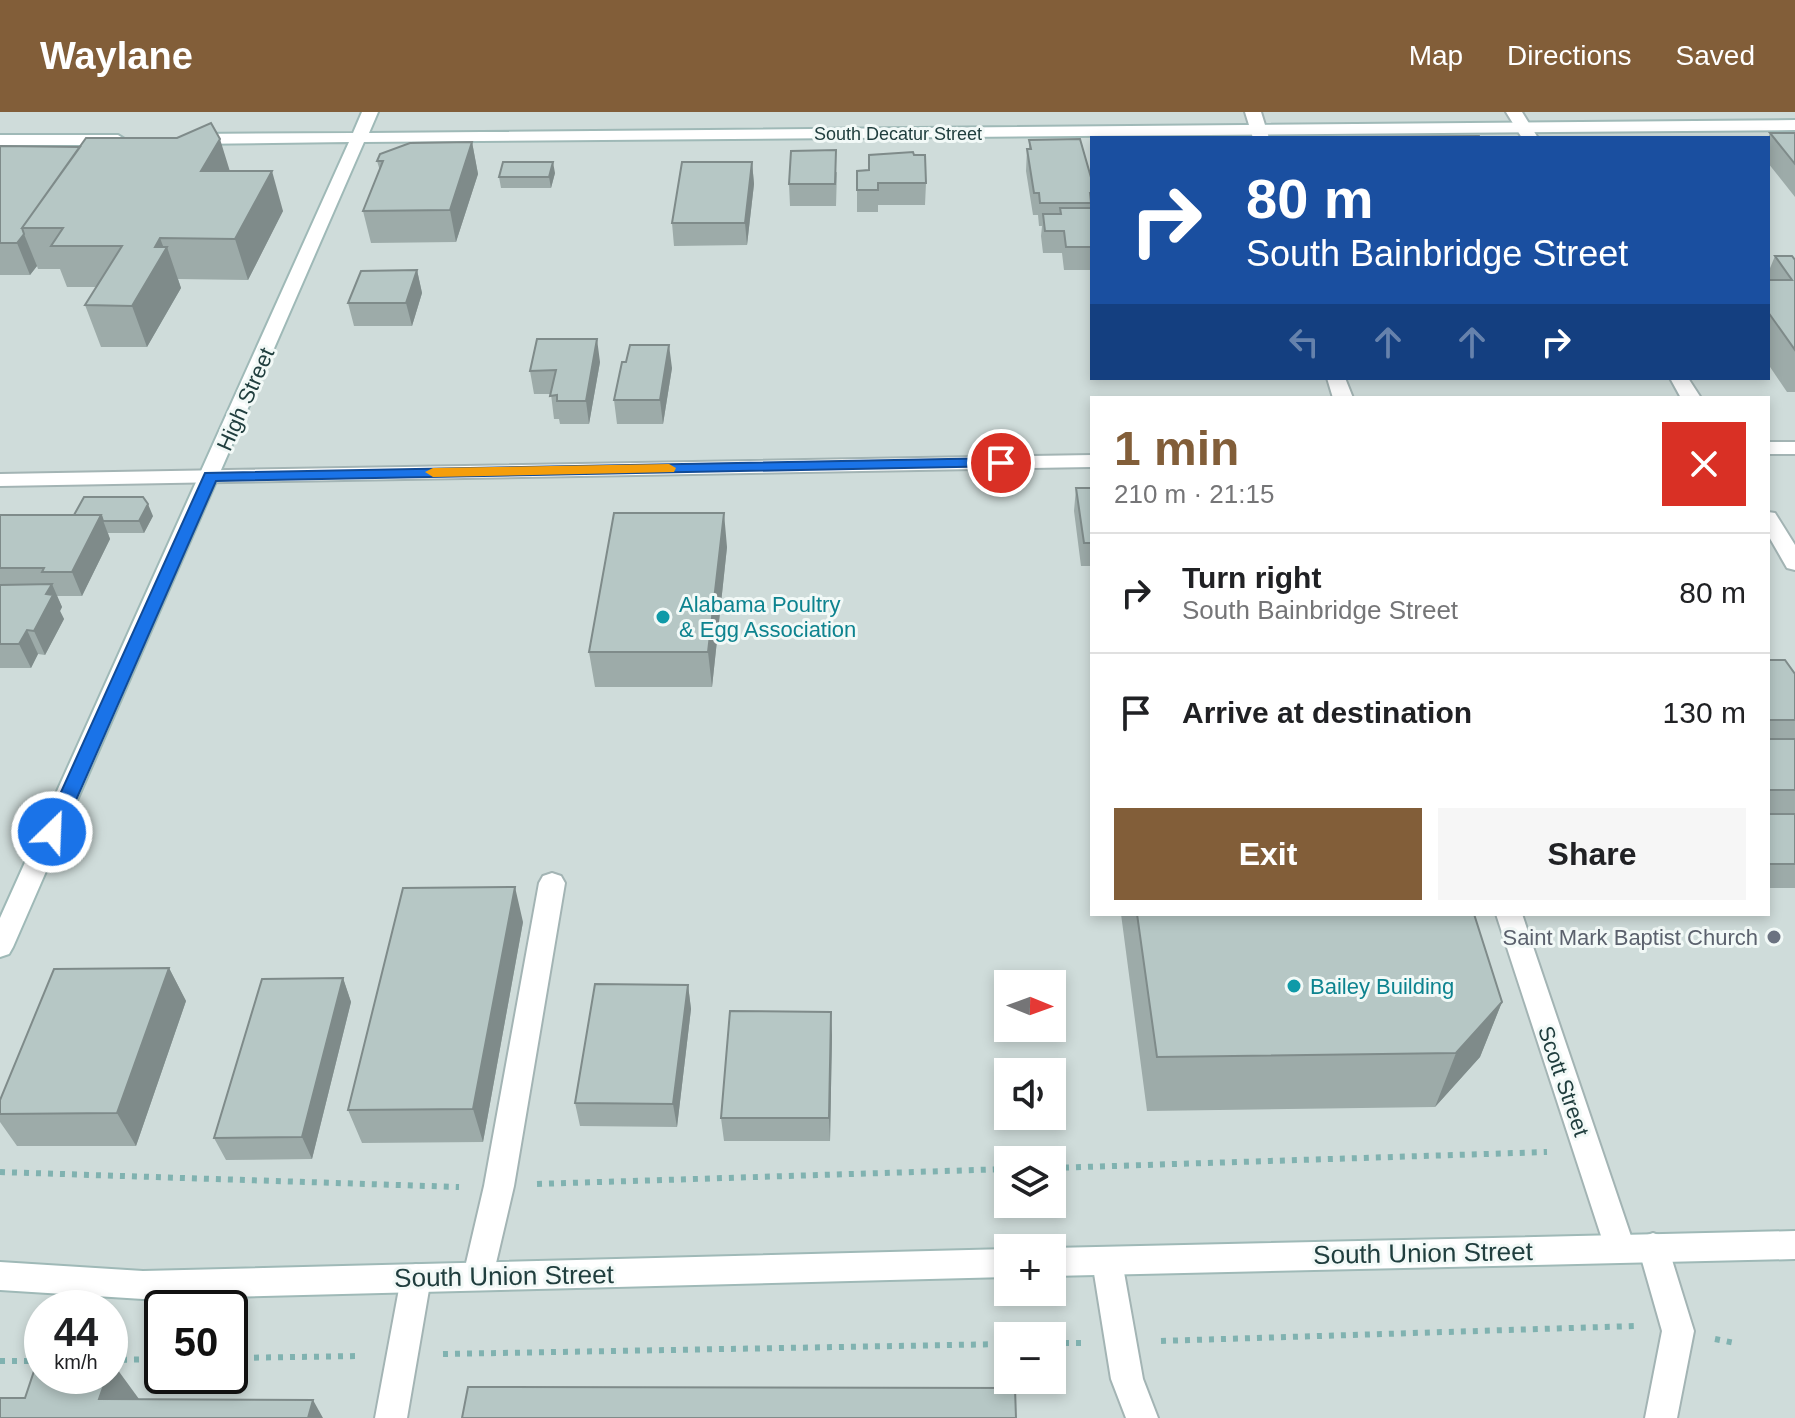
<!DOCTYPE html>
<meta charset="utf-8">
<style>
body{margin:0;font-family:Arial,sans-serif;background:#f6f6f6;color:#202124;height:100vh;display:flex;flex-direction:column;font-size:30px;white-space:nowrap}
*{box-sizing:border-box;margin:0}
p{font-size:26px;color:#757577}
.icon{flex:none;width:44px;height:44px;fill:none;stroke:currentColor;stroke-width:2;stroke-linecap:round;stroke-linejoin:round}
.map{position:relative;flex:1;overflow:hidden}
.sheet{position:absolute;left:1090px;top:284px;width:680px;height:520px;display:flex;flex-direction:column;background:#fff;border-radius:0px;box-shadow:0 4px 12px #0003}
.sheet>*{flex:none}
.top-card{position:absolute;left:1090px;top:24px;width:680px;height:244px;border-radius:0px;box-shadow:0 4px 12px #0003;background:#1a4fa0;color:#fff;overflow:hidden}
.needle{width:52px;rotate:91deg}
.tools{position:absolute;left:994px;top:858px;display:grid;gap:16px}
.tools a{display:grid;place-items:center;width:72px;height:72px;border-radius:0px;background:#fff;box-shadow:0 4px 12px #0003;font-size:40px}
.speed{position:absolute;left:24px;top:1178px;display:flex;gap:16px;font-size:40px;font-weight:700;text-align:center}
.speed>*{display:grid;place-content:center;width:104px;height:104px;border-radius:50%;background:#fff;box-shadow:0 4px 12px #0003;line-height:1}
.speed small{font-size:20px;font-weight:400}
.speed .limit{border:4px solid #111;border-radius:12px;background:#fff;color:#111}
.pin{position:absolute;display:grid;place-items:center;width:68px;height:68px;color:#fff;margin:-34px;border:4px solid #fff;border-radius:50%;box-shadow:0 2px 8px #0007}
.me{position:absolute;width:88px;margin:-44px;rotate:24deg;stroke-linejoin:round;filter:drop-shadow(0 0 6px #0008)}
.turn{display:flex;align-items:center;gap:28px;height:168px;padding:0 24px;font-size:36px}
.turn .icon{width:104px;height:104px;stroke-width:2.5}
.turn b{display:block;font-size:56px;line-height:68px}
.lanes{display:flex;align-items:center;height:76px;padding:0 24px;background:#0003;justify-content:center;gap:40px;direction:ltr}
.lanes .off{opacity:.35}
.round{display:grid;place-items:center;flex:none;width:84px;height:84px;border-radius:0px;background:#f6f6f6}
.overview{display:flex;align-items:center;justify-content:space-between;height:136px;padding:0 24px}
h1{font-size:48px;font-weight:700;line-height:60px;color:#825e39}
.button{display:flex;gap:16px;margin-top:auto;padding:16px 24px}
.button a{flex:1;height:92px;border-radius:0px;background:#825e39;color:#fff;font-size:32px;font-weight:700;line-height:92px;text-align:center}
.button a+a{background:#f6f6f6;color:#202124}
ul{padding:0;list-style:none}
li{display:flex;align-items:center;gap:24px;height:120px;padding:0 24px;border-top:2px solid #e0e0e0}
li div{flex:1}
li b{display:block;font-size:30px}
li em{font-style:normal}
header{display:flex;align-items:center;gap:48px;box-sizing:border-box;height:112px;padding:0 40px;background:#825e39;color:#fff}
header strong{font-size:38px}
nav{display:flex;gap:44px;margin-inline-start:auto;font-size:28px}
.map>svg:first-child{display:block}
.built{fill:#cfdcda;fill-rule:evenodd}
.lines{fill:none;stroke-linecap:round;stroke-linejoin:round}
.service-casing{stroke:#a3b4b4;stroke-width:4}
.minor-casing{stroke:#a3b4b4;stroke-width:4}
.secondary-casing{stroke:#9fb9b7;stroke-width:4}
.path{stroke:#80b2b0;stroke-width:6;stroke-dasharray:5 7;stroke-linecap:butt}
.service{fill:#fff;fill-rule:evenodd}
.minor{fill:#fff;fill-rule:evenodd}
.secondary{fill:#fff;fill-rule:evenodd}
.wall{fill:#9daba9}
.shaded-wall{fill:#7f8b8a}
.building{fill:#b6c7c5;stroke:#7f8b8a;stroke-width:2}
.route{fill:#1a73e8;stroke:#114b97;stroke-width:2}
.slow{fill:#f59e0b}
.culture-dot{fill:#0f9aa8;stroke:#f2f9f7;stroke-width:3}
.worship-dot{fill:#6b7280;stroke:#f2f9f7;stroke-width:3}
.labels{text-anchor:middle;stroke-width:6;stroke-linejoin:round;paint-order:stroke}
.far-street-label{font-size:18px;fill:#203e3e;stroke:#f2f9f7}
.street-label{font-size:22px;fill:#203e3e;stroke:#f2f9f7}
.culture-label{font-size:22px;fill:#0d838f;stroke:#f2f9f7;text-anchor:start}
.worship-label{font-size:22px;fill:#5b616d;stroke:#f2f9f7;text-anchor:end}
.near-street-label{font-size:26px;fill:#203e3e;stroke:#f2f9f7}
</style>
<header>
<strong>Waylane</strong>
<nav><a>Map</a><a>Directions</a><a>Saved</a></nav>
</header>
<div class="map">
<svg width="1795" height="1306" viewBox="0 0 1795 1306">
<rect width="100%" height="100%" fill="#e1eceb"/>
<path class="built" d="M0 0H1795V1306H0ZM1092 26H1768V266H1092ZM1092 286H1768V802H1092ZM1008 872H1052V916H1008ZM1008 960H1052V1004H1008ZM1008 1048H1052V1092H1008ZM1008 1136H1052V1180H1008ZM42 1196H110V1264H42ZM162 1196H230V1264H162ZM1008 1224H1052V1268H1008Z"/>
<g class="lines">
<defs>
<path id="service" d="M552 761 561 764 565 771 514 1074 493 1164 489 1174 478 1178 467 1174 463 1164 484 1074 539 771 543 764Z
M1653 1121 1664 1125 1668 1135 1694 1219 1677 1306H1645L1662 1219 1638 1135 1642 1125Z
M1107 1135 1118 1139 1122 1149 1143 1267 1158 1306H1126L1111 1267 1092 1149 1096 1139Z
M416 1152 427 1156 431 1166 407 1306H375L401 1166 405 1156Z"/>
<path id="minor" d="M1245 0H1261L1269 26H1253Z
M1506 0H1522L1538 26H1522Z
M1327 266H1345L1353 286H1333Z
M1670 266H1688L1701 286H1681Z
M1768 330H1795V342H1768Z
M1092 343V355L0 374V362Z
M1768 400 1775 401 1795 433V458L1787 456 1768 423Z
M1496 802H1522L1635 1136 1631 1146 1620 1150 1609 1146 1605 1136Z"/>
<path id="secondary" d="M362 0H378L369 21 1795 8V18L364 30 13 835 9 842 0 845V806L349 30 190 32 182 27 190 22 353 21Z
M0 23H118L126 28 118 33H0Z
M1795 1119V1147L1052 1164V1136Z
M1008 1137V1165L143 1187 0 1178V1150L143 1159Z"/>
</defs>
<use href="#service" class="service-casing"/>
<use href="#minor" class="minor-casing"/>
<use href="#secondary" class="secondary-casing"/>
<path class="path" d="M1052 1056 1547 1040
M0 1060 459 1075
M537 1072 1008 1057
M1715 1227 1735 1231
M1161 1229 1635 1214
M1052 1231H1083
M443 1242 1008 1232
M230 1246 361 1244
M110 1248 162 1247
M0 1249H42"/>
<use href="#service" class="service"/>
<use href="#minor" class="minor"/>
<use href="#secondary" class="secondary"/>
</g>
<path class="wall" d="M1770 21H1795V85L1768 51V26Z
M1029 28 1092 69V158H1064L1062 141H1043L1041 124 1042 114H1039L1038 103H1033L1026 59 1027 37H1029Z
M472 30 478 62 456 130 371 131 363 99 380 59 377 49Z
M0 34 230 59 283 99 248 168 178 167 181 176 147 235H101L85 193 97 175H67L60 157H38L37 154 30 163H0Z
M914 43 926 71 925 93H878V100H857V59L869 58Z
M752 50 754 72 747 133 674 134 672 111Z
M837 60 836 94H790L789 72Z
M555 61 551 76H501L499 65Z
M1775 144 1795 148V280H1787L1768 252V161Z
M417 158 422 181 412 214H354L348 191Z
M600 250 589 312H560L559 307H554L551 282H534L530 259Z
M672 256 663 312H617L614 288Z
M1076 376H1092V454H1081L1074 399Z
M0 403 153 404 144 421H108L110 427 82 484H57L62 495 60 499 64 507 45 543 38 542 31 556H0Z
M727 435 712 575H595L589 540Z
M1768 548 1795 562V776H1768Z
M1121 802H1474L1502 890 1480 945 1435 995 1147 999Z
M523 810 483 1030 362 1031 348 998Z
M169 856 186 889 136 1034H17L0 1010V988Z
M343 866 351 890 312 1047 226 1048 214 1026Z
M688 873 691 897 677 1015 580 1014 575 991Z
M832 923 830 1029H724L721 1006Z"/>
<path class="shaded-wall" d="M220 27 232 66 201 59Z
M472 30 478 62 456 130 450 98Z
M553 50 555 61 551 76 549 65Z
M752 50 754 72 747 133 745 111Z
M272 59 283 99 248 168 235 127Z
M24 122 37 154 30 163 17 131Z
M160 126 165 139 167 135 181 176 147 235 132 194 155 135Z
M417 158 422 181 412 214 406 191Z
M597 227 600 250 589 312 586 289Z
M669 233 672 256 663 312 660 288Z
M148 392 153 404 144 421 139 409Z
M724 401 727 435 712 575 708 540Z
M101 403 110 427 82 484 72 460Z
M52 472 62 495 60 499 64 507 45 543 34 519 46 482Z
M27 518 38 542 31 556 19 532Z
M515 775 523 810 483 1030 473 997Z
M169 856 186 889 136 1034 117 1001Z
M343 866 351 890 312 1047 302 1025Z
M688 873 691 897 677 1015 673 992Z
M1502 890 1480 945 1435 995 1456 941Z
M831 900 832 923 830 1029 829 1006Z
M112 1250 139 1287H99L107 1264H110V1255Z
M313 1288 323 1306H308Z"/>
<path class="building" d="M211 11 220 27 201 59H272L235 127 160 126 155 135H167L132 194 85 193 122 134H51L63 116H22L86 26H177Z
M1770 21H1795V52Z
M1479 24 1480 26 1342 25Z
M1080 27 1092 69V81H1090L1091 91H1040L1039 81H1034L1027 37H1031L1029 28Z
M472 30 450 98 363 99 383 49H377L380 42 410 31Z
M0 34 80 35 22 116 24 122 17 131H0Z
M836 38 835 72H789L791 39Z
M913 40 914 43H925L926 71H878V78H857V59L869 58V43Z
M503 50H553L549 65H499Z
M682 50H752L745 111H672Z
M1060 96H1092V135H1066L1064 119H1045L1043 102H1061Z
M1775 144H1792L1795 148V238L1768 200V168H1792Z
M417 158 406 191H348L361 159Z
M537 227H597L586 289H557V283L550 284 556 258 530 259Z
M630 233H669L660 288H614L622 250H626Z
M1076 376H1092V431H1084Z
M84 385H143L148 392 139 409H103L101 403H74Z
M614 401H724L708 540H589Z
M0 403H101L72 460H42L44 456H0Z
M52 472 46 482 53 483 34 519 27 518 19 532H0V473Z
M1768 548H1785L1795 562V608H1768Z
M1768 627H1795V678H1768Z
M1768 702H1795V752H1768Z
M515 775 473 997 348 998 403 776Z
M1137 802H1474L1502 890 1456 941 1157 945Z
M169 856 117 1001 0 1002V988L54 857Z
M343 866 302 1025 214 1026 262 867Z
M595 872 688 873 673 992 575 991Z
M730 899 831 900 829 1006H721Z
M37 1250H42V1264H107L99 1287 313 1288 308 1306H0V1286H25Z
M468 1275 1015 1276 1016 1306H462Z"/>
<path class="route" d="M1001 346 1007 348V354L216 369 62 720 52 727 43 720 205 361Z"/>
<path class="slow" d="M669 352 676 356 674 360 433 365 425 360 433 356Z"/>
<g class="culture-dot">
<circle cx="663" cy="505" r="8"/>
<circle cx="1294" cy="874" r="8"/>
</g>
<circle class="worship-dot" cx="1774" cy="825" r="8"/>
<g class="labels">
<g class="far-street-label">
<text x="898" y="28">South Decatur Street</text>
</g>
<g class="street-label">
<text transform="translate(245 287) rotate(-66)" y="8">High Street</text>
<text transform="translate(1564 969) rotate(71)" y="8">Scott Street</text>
</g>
<g class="culture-label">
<text x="679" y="500">Alabama Poultry<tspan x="679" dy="25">&amp; Egg Association</tspan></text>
<text x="1310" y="882">Bailey Building</text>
</g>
<g class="worship-label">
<text x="1758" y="833">Saint Mark Baptist Church</text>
</g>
<g class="near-street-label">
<text transform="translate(1423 1141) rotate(-1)" y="9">South Union Street</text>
<text transform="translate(504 1164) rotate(-1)" y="9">South Union Street</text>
</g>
</g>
</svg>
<div class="tools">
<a><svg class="needle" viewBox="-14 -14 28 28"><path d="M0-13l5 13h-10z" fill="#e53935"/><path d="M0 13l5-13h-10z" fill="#757577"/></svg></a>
<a><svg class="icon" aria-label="sound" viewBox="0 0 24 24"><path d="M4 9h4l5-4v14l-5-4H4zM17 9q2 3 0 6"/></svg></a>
<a><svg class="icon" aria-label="layers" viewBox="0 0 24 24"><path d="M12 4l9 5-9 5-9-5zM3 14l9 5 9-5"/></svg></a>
<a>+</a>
<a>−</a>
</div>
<div class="speed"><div>44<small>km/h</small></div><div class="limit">50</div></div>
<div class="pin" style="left:1001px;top:351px;background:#d93025"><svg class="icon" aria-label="arrive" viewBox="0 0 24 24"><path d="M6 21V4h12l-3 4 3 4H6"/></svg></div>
<svg class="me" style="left:52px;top:720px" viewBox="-20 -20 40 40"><circle r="17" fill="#1a73e8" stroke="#fff" stroke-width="3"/><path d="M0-11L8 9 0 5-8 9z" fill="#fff"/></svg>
<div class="top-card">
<div class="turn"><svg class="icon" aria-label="right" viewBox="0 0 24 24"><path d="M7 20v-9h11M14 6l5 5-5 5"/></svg><div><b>80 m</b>South Bainbridge Street</div></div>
<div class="lanes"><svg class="icon off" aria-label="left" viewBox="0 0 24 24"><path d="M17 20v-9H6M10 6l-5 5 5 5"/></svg><svg class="icon off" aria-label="ahead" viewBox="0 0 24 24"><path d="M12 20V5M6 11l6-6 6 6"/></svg><svg class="icon off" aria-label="ahead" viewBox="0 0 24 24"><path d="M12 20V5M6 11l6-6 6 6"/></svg><svg class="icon" aria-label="right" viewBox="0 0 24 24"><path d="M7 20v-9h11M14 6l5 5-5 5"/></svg></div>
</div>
<section class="sheet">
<div class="overview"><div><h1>1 min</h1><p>210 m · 21:15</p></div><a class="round" style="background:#d93025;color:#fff"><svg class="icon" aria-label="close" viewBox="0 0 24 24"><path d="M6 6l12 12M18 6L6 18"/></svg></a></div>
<ul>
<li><svg class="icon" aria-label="right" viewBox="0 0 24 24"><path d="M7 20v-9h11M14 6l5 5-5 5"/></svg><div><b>Turn right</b><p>South Bainbridge Street</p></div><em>80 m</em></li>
<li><svg class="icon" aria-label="arrive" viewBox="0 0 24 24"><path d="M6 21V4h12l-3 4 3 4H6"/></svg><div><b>Arrive at destination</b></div><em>130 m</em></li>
</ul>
<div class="button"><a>Exit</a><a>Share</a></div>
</section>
</div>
